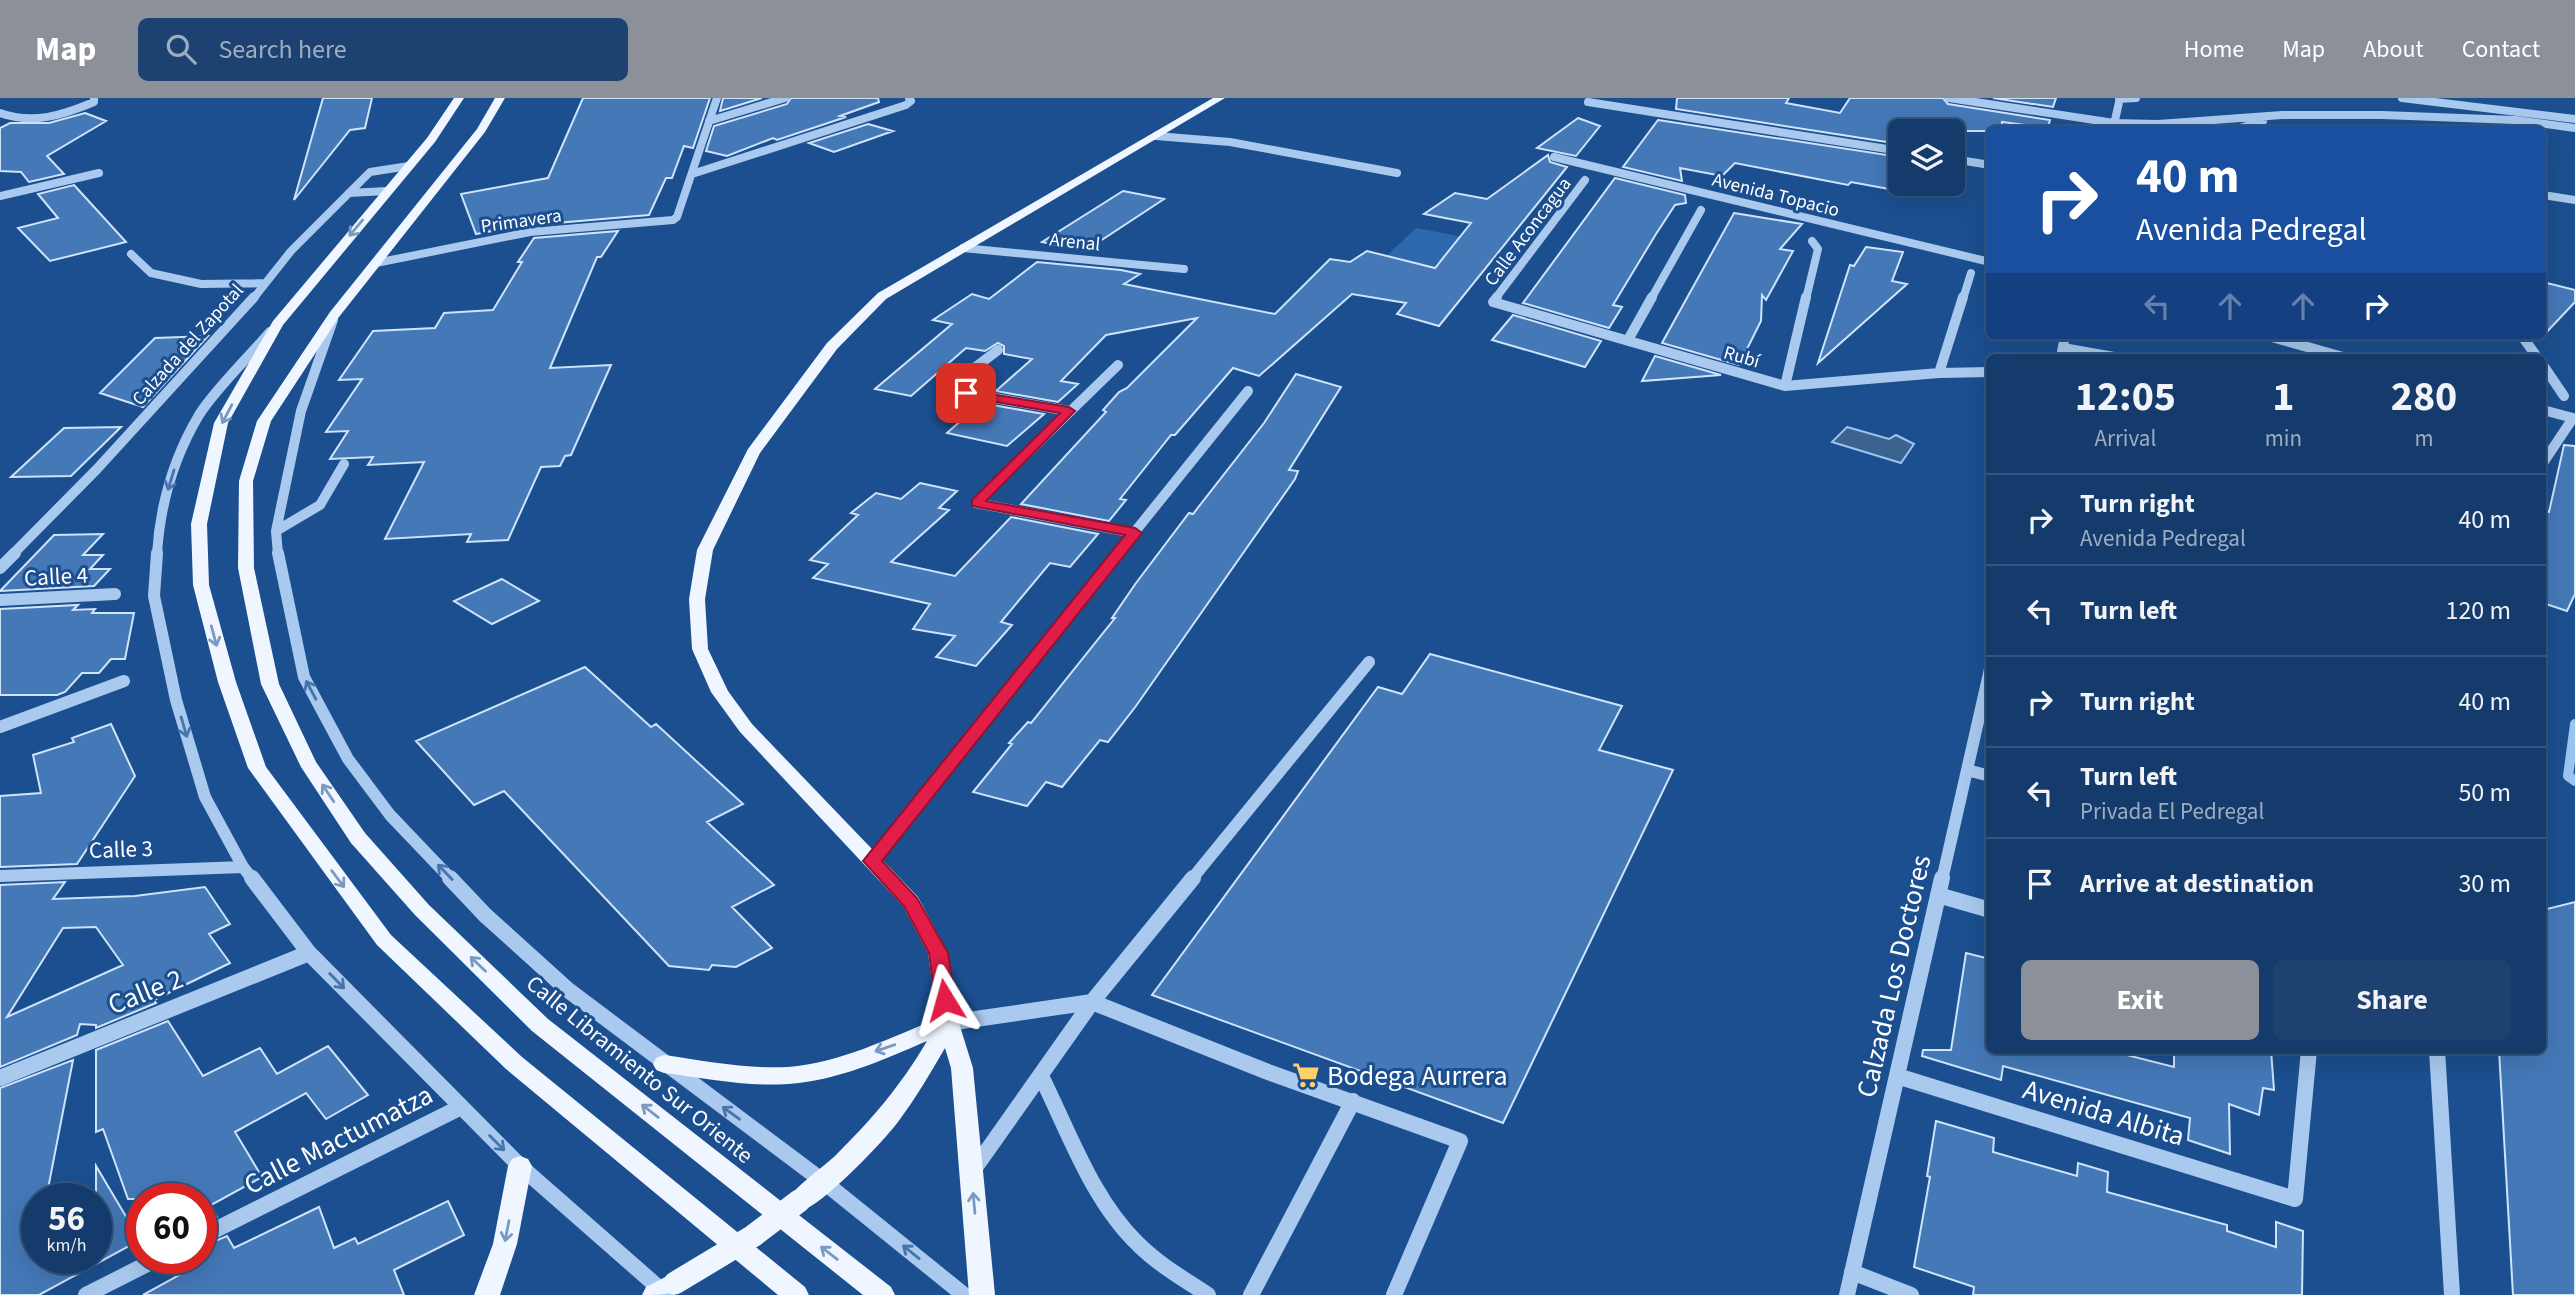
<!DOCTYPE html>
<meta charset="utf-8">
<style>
body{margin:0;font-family:"Source Sans 3",sans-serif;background:#1d4271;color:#f1f3f6;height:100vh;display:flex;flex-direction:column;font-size:26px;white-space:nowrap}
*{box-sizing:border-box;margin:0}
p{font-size:23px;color:#9dadc1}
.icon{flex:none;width:38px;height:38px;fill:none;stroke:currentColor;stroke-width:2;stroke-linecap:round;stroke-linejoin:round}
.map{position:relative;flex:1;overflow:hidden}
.side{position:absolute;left:1986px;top:256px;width:560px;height:700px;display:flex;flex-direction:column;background:#143b6b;border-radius:10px;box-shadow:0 7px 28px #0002,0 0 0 2px #33557e}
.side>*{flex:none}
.banner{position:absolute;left:1986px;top:28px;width:560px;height:214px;border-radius:10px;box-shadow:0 7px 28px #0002,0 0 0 2px #33557e;background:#1a4fa0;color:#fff;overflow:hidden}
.tools{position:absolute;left:1888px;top:21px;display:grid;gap:14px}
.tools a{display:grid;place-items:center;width:77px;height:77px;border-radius:10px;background:#143b6b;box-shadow:0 7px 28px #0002,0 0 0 2px #33557e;font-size:35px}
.speed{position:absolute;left:21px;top:1085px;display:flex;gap:14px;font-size:35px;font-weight:700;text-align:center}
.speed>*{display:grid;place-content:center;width:91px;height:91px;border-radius:50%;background:#143b6b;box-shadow:0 7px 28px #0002,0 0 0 2px #33557e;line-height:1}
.speed small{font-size:18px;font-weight:400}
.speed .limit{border:10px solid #d22;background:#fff;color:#111}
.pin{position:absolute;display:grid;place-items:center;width:60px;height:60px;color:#fff;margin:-30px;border-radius:14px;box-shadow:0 4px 10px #0006}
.me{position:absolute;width:77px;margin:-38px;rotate:352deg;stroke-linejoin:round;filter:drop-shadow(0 0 5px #0008)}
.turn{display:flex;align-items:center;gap:24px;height:147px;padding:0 35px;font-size:32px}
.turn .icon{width:91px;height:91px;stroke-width:2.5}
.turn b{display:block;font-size:49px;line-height:60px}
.lanes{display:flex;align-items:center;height:66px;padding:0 35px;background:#0003;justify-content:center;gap:35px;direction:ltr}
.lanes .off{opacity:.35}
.eta{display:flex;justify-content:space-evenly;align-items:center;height:119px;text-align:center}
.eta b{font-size:42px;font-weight:700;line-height:49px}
.cta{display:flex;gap:14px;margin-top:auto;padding:14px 35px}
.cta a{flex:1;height:80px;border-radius:10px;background:#8c9099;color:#fff;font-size:28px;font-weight:700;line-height:80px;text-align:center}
.cta a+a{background:#1d4271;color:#f1f3f6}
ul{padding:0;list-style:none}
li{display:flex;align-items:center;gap:21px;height:91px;padding:0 35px;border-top:2px solid #33557e}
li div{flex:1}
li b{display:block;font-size:26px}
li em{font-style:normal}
header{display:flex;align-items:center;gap:42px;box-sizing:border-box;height:98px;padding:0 35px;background:#8c9099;color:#fff}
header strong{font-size:33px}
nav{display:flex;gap:38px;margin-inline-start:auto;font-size:24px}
.search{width:490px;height:63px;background:#1d4271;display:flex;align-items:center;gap:18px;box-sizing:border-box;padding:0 24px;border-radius:10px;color:#9dadc1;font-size:26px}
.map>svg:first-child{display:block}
.green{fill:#2e69ad}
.water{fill:#3c6290;stroke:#9cc4f0;stroke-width:2}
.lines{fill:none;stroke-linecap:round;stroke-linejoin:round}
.stream{stroke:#9cc4f0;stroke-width:10}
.building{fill:#4478b7;stroke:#cfe3fa;stroke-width:2;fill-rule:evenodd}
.minor-far3{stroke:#a9c9ee;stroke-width:8}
.minor-far2{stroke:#a9c9ee;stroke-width:10}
.minor-far1{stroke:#a9c9ee;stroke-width:12}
.minor{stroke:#a9c9ee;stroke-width:16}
.major{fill:#f0f6ff;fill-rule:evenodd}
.major-bridge{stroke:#f0f6ff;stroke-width:23}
.oneway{stroke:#7b9ac1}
.oneway2{stroke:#4674ac}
.route{fill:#e11d48;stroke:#92132f;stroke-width:2}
.labels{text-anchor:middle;stroke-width:6;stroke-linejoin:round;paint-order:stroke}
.far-street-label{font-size:19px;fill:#fff;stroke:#1b4f8f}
.street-label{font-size:23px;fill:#fff;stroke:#1b4f8f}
.near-street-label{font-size:28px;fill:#fff;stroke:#1b4f8f}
.near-poi-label{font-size:28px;fill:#fff;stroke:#1b4f8f;text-anchor:start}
</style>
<header>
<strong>Map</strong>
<div class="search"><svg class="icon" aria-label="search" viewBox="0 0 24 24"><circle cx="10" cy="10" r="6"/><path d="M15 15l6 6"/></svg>Search here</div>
<nav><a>Home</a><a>Map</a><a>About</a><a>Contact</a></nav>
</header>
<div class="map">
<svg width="2575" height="1197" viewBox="0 0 2575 1197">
<rect width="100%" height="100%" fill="#1b4f8f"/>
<path class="green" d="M1416 130 1463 139 1427 175 1378 166Z"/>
<path class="water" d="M1847 329 1889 341 1896 337 1914 346 1901 365 1832 344Z"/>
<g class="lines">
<path class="stream" d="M2575 626 2568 678 2575 683"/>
</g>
<path class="building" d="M323 0H372L365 30 350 32 294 102Z
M583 0H710L693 50 684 48 672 80H666L649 117 544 126 546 123 476 136 461 96 548 80Z
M723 0H762L720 13Z
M791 0H878L879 4 840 18 846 19 777 42 773 40 727 58 706 53 714 28 787 6Z
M1677 0H1789L1786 5 1840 15 1850 0H1943L1948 6 2050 22 2048 30 2002 24V32L1990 33H1900V46L1676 11Z
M1993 0H2056L2053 9Z
M85 15 106 23 47 58 64 76 29 84 21 74 0 73V30L10 25H49Z
M1578 20 1600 28 1576 58 1537 50Z
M1658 22 1900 59V93L1851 84 1848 87 1735 65 1722 78 1680 70 1682 83 1623 69Z
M868 26 893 33 834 54 809 45Z
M1548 57 1550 64 1567 69 1439 228 1397 216 1406 205 1352 196 1259 278 1233 270 1175 337H1171L1120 401 1126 402 1109 423 1021 406 1106 314 1103 312 1119 294 1127 290 1197 220 1106 237 1061 283 1078 286 1058 304 996 293 1032 261 1004 256V248L998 245 985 253 966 250 911 298 875 291 952 226 933 222 972 196 989 201 1037 164 1121 172 1140 176 1124 186 1275 216 1330 161 1350 164 1367 153 1435 170 1471 125 1424 116 1455 95 1487 101Z
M1615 80 1685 97 1686 105 1675 107 1656 136 1613 207 1622 209 1609 230 1523 205Z
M74 87 126 144 50 163 18 130 58 120 38 96Z
M1123 93 1164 101 1085 153 1042 144Z
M1734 115 1802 126 1780 151 1793 153 1766 202 1762 197 1761 223 1739 267 1662 245Z
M618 133 601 159H597L550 270 611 267 571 357 565 358 560 368 541 369 508 442 467 444 471 436 385 441 424 364 368 367 373 359 330 361 348 333 326 334 362 281 339 282 373 233 435 230 444 215 493 212 522 164H518L534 140Z
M1866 149 1903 154 1892 183 1907 186 1818 265 1850 167 1854 168Z
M2543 184 2575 192V204L2543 238Z
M1513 217 1601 243 1585 269 1492 242Z
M208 238 143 309 100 295 155 240Z
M1655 258 1721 277 1642 283Z
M1296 276 1341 289 1289 372 1298 373 1295 381 1136 608 1108 644 1100 642 1062 689 1046 684 1027 708 973 694 1012 646 1009 645 1028 624 1031 625 1115 520H1112L1136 485 1189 415 1193 416 1264 325Z
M981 305 1044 316 1007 348 947 335Z
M121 329 71 378 11 379 64 330Z
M2564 347 2575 348V496L2567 513 2543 505V412L2549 414Z
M920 385 957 393 939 410 949 412 891 464 955 478 1011 419 1098 436 1070 469 1050 465 1001 524 1012 527 976 568 936 559 955 538 913 531 930 506 813 480 828 466 810 462 858 417 851 415 876 395 901 401Z
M103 436 83 457H103L90 471H110L94 488 0 493 54 437Z
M502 481 539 503 492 526 454 503Z
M78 507 73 512 95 511 92 515H134L125 561H111L99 575H82L65 594 57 597H0V511Z
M1430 556 1622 608 1599 652 1673 672 1503 1025 1152 897 1378 589 1402 596Z
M585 569 651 629 656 626 743 706 707 724 774 787 732 809 772 850 736 869 712 867 709 872 669 868 504 693 474 707 416 643Z
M111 626 135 678 77 766 0 769V698L41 695 33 657 74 644 72 640Z
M65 784 53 801 135 798 205 789 230 826 209 836 230 865 154 902 156 905 96 930V927L80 926 77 937 0 969V787ZM96 829 123 867 7 919 63 830Z
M2575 804V1197H2513L2499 952H2543V812Z
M1966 855 1990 861V952H2107L2174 969V952H2271L2274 992 2263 990 2259 1017 2229 1006 2230 1056 2188 1042 2190 1020 2003 968 2001 982 1922 958 1923 952H1951Z
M168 923 203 978 260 950 277 976 328 948 368 997 326 1021 306 995 235 1034 262 1079 211 1107 217 1119 201 1127V1101H128L103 1031 96 1034V952Z
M73 962 46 1101H37V1160H96V1068L140 1142 39 1197H0V990Z
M1936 1023 1994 1040 1993 1054 2077 1078 2078 1065 2108 1074 2107 1094 2227 1127V1133L2276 1149V1124L2303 1133 2302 1197H1973L1974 1189 1914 1169 1930 1079 1927 1078Z
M448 1103 464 1137 394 1172 404 1197H143L201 1165V1149L227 1138 234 1150 319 1109 334 1150 355 1140 358 1146Z"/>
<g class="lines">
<path class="minor-far3" d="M1949 0 2114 25 2158 26 2282 17H2382L2515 22 2575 30
M2402 0 2575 21
M2119 1 2136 0
M1588 4 1900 53
M0 15C33 27 63 17 94 4V0
M709 23 785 0
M2113 31 2120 0
M2233 32 2263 23
M1156 38 1230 44 1397 75
M1554 59 1990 164
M1953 61 1990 67
M692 76 906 7 911 3 909 0
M349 95 387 93
M2543 97 2575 102
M0 98 99 75
M963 150 1184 171
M131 156 151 175 201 186 265 185
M376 165 530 134 673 122 677 119 717 0
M253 201 291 153 370 74 409 68
M1495 201 1585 82
M1651 201 1701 112
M1806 201 1818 151 1812 143
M1963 201 1971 175"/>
<path class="minor-far2" d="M1497 199 1493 204 1785 288 1939 275 1990 274
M2268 238 2343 259
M2522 238 2537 259
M1628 242 1652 199
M2063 250 2114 259
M998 252 960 281 956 290 966 295 1069 313
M2061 259 2065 238
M1118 267 976 405 1135 435
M2543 267 2564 298
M1939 275 1963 199
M1785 288 1806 199
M2543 312 2573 320 2543 365
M276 433 320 407 344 366
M13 456 97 371 254 199
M157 456C160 408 174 359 199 317 216 290 249 259 270 234
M278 456 276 433 301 313 333 222
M1117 456 1248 293"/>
<path class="minor-far1" d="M157 455 154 498 176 602 205 699 243 769 253 782
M278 455 304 579 348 661 390 717 452 782
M0 470 15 455
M0 502 115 496
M0 629 124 583
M1967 672 1990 678
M872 763 1119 455
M0 778 243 769
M1191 782 1369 564
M1942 782 1990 571"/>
<path class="minor" d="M252 780 309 855 520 1068 667 1197
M450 780 485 817 568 892 824 1084 964 1197
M1938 797 1990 812
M948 925 1092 904 1193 780
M2437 952 2452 1197
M1041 978C1069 1034 1092 1102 1138 1146 1159 1167 1184 1181 1208 1197
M1897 978 2295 1101 2309 952
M0 980 309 855
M972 1074 1092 904 1268 974 1460 1043 1394 1197
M201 1139 461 1009
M1852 1174 1911 1197
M86 1197 159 1160
M1251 1197 1353 1003
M1847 1197 1942 780"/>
<path class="major" d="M454 0H464L435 44 283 227 228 325 207 426 209 487 236 584 266 669 391 837 522 959 805 1189 809 1197H778L506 971 377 847 248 670 218 584 193 487 191 426 214 325 273 223 427 40Z
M495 0H505L485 34 339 219 271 323 253 383 254 470 279 586 316 664 365 735 429 807 548 921 891 1189 895 1197H863L532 933 415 817 351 745 301 669 261 586 238 470 239 383 257 323 330 214 477 31Z
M1213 0H1225L886 201 837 251 760 355 713 452 705 501 708 551 728 593 752 626 918 799 948 855 959 925 973 970 995 1197H969L951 970 945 950C930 976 915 1001 898 1024 881 1046 830 1099 806 1111 800 1114 796 1112 790 1110L787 1103C793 1090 822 1070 835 1058 872 1021 900 989 927 943 883 962 836 983 788 986 746 989 705 980 664 975L656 972 653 966 656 960 664 957C705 963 746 971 788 969 840 965 889 940 937 921L928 855 903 808 740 634 711 594 692 551 689 501 697 452 748 351 827 245 878 195Z
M520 1058 528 1061 532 1068 517 1146 500 1197H474L493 1146 508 1068 512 1061Z
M675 1174 684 1177 688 1185C679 1197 659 1197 642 1197L646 1189Z"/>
<path class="major-bridge" d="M675 1185 753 1138 799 1103"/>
</g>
<defs><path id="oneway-shaft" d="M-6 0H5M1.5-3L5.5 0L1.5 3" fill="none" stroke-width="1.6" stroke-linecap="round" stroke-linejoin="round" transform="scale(1.75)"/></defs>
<g class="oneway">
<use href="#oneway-shaft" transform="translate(356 130) rotate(130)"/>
<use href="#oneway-shaft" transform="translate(227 316) rotate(118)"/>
<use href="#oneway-shaft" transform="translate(214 538) rotate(75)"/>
<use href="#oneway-shaft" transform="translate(328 695) rotate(-124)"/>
<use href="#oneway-shaft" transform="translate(338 781) rotate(53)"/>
<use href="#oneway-shaft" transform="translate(478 866) rotate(-136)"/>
<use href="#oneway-shaft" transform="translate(885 950) rotate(161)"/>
<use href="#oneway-shaft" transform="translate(650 1013) rotate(-142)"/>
<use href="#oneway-shaft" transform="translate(974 1105) rotate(-95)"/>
<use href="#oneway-shaft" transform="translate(507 1133) rotate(101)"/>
<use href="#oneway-shaft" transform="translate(829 1155) rotate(-142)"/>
</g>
<g class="oneway2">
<use href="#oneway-shaft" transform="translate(171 382) rotate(107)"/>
<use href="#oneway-shaft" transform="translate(311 592) rotate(-118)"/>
<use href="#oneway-shaft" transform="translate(184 629) rotate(74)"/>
<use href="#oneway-shaft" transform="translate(445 774) rotate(-134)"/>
<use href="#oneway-shaft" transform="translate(337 883) rotate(46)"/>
<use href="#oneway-shaft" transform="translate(731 1015) rotate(-144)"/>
<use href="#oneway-shaft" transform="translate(497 1045) rotate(45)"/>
<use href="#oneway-shaft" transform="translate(911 1154) rotate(-141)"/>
</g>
<path class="route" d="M966 292 1069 309 1075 313 986 403 1135 430 1142 435 882 763 917 800 948 855 955 902 952 907 945 909 938 907 935 902 929 855 904 808 863 763 1125 437 972 408V402L1060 315 962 298 960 295Z"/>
<defs>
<symbol id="supermarket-bare" viewBox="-9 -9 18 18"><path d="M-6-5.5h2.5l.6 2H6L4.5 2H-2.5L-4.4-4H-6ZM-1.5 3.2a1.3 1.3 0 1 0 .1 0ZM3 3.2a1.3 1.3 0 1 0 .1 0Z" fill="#ffd166" stroke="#1b4f8f" stroke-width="2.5" paint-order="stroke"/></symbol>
</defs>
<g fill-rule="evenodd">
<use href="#supermarket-bare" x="1287" y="958" width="38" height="38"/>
</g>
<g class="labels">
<g class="far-street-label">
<text transform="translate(1776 96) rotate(14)" y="7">Avenida Topacio</text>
<text transform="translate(521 122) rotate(-8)" y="7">Primavera</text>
<text transform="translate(1527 133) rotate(-53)" y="7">Calle Aconcagua</text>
<text transform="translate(1075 143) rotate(6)" y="7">Arenal</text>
<text transform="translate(187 246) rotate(-48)" y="7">Calzada del Zapotal</text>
<text transform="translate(1742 258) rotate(16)" y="7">Rubí</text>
</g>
<g class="street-label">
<text transform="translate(56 478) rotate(-3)" y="8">Calle 4</text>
<text transform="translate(121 751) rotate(-2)" y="8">Calle 3</text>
<text transform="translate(640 971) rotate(39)" y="8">Calle Libramiento Sur Oriente</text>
</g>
<g class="near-street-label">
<text transform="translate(1893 878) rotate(-77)" y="10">Calzada Los Doctores</text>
<text transform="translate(145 893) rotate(-22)" y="10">Calle 2</text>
<text transform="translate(2104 1014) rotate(17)" y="10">Avenida Albita</text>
<text transform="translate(338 1041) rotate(-27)" y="10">Calle Mactumatza</text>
</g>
<g class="near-poi-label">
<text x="1327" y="987">Bodega Aurrera</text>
</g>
</g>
</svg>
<div class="tools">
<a><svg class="icon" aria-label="layers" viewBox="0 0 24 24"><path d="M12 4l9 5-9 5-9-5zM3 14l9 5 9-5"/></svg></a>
</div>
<div class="speed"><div>56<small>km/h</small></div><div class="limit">60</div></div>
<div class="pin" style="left:966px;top:295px;background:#d93025"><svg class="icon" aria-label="arrive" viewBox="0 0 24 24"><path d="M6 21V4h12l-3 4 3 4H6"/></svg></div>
<svg class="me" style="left:945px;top:902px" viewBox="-20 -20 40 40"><path d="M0-17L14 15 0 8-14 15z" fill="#e11d48" stroke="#fff" stroke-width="4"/></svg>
<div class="banner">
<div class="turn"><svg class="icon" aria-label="right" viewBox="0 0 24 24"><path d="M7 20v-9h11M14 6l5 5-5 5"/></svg><div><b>40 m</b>Avenida Pedregal</div></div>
<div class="lanes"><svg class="icon off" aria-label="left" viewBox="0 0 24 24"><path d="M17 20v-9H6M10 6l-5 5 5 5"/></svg><svg class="icon off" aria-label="ahead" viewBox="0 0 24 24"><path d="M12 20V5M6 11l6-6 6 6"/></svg><svg class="icon off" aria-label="ahead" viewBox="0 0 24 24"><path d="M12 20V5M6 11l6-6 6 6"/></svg><svg class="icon" aria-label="right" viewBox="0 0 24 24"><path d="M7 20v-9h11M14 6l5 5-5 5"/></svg></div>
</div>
<section class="side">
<div class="eta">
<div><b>12:05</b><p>Arrival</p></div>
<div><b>1</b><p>min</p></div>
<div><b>280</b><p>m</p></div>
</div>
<ul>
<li><svg class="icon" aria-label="right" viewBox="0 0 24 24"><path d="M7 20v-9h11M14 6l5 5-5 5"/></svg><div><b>Turn right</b><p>Avenida Pedregal</p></div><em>40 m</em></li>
<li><svg class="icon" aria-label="left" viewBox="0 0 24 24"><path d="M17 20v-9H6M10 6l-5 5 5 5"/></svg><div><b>Turn left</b></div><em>120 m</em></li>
<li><svg class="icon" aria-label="right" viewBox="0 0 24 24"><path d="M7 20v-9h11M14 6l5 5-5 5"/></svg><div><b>Turn right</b></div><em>40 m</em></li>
<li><svg class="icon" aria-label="left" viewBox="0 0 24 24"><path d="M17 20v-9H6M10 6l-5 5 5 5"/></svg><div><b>Turn left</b><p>Privada El Pedregal</p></div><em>50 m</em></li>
<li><svg class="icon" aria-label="arrive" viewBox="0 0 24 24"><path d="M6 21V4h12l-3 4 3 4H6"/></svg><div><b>Arrive at destination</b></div><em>30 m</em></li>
</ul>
<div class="cta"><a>Exit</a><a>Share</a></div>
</section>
</div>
